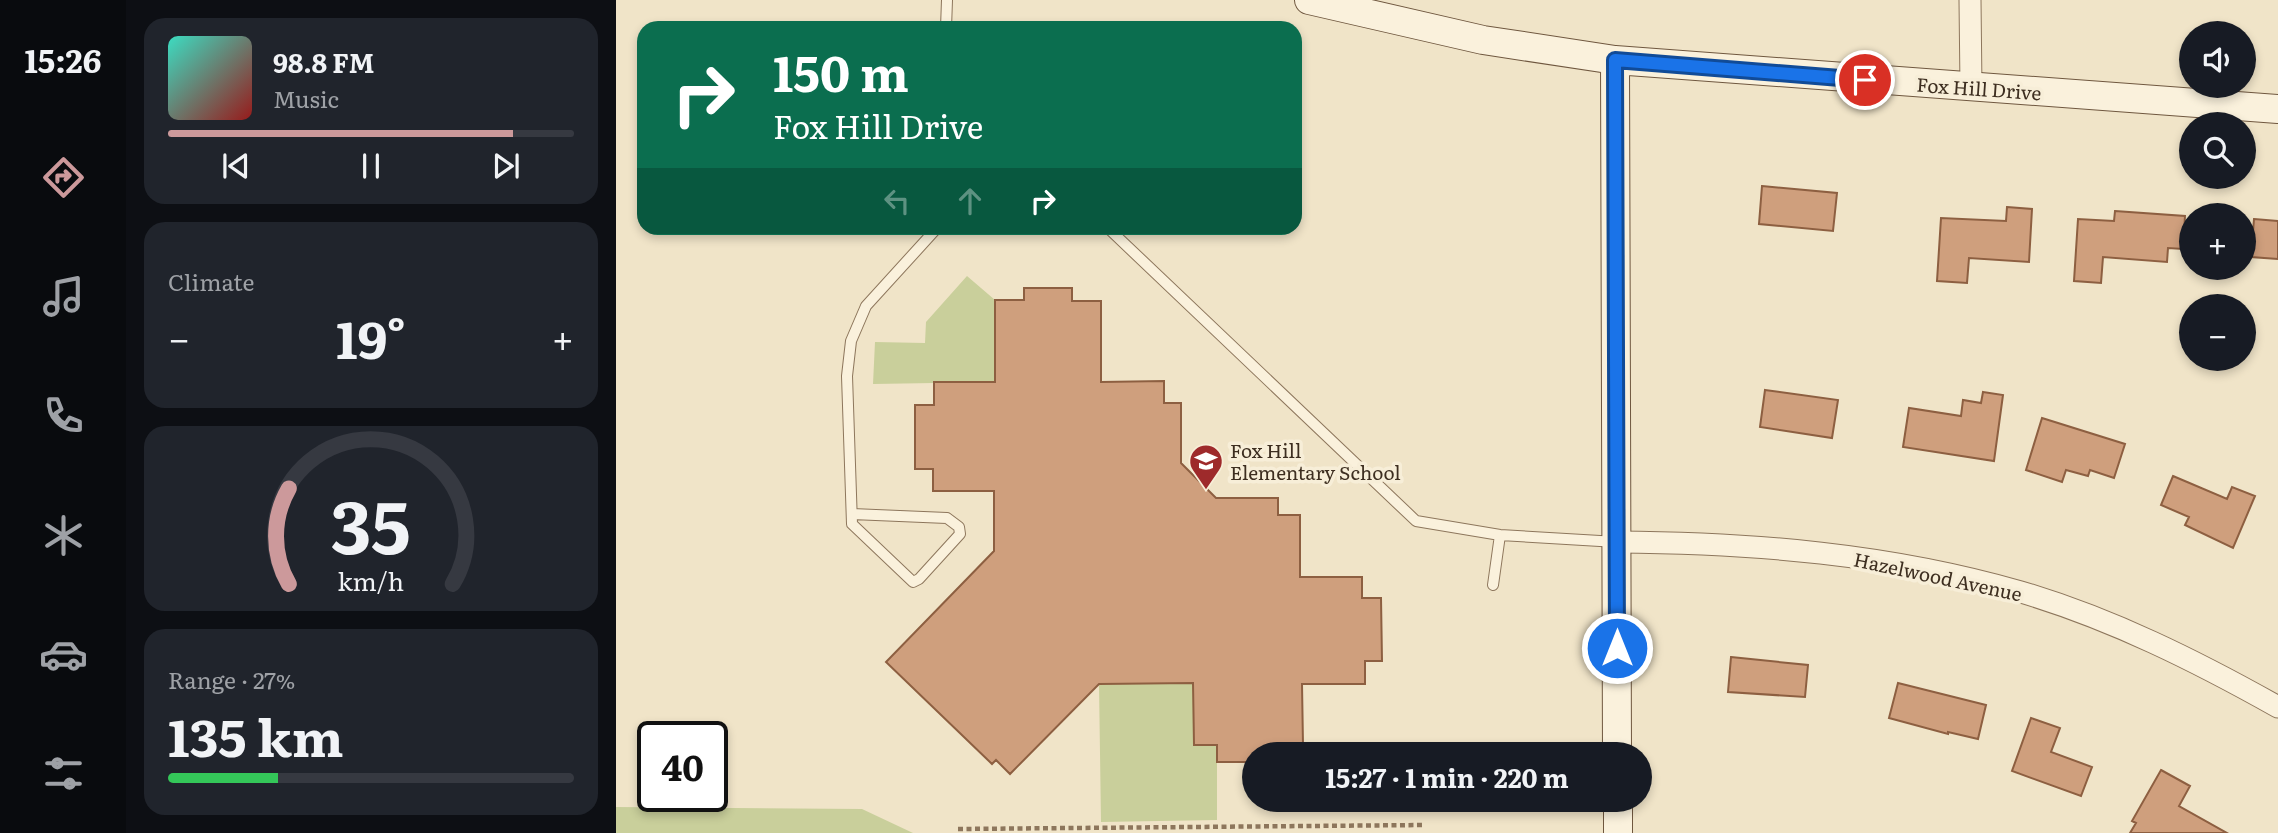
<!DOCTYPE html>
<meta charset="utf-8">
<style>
:root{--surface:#171b24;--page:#20242c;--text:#f1f3f6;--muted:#9ea1a6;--line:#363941;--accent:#cc999b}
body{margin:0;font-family:Literata,serif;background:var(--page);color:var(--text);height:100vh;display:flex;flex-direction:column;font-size:26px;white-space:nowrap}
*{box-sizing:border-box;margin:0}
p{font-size:23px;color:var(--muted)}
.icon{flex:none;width:38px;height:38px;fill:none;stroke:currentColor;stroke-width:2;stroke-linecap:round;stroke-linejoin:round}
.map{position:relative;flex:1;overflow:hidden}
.sheet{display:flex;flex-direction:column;gap:18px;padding:18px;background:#0d0f14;width:490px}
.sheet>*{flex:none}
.banner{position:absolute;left:21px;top:21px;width:665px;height:214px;border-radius:21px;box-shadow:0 4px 10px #0003;background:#0b6e4f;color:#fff;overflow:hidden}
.buttons{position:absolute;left:1563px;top:21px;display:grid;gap:14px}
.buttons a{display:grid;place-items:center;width:77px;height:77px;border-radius:50%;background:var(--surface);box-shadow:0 4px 10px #0003;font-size:35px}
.speed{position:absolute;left:21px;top:721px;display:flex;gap:14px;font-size:35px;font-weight:700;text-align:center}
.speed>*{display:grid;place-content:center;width:91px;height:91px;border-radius:50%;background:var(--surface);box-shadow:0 4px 10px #0003;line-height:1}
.speed .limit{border:4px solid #111;border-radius:10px;background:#fff;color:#111}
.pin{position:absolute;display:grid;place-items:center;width:60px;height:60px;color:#fff;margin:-30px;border:4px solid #fff;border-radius:50%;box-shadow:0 2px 7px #0007}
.me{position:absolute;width:77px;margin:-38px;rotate:0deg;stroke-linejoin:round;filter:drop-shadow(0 0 5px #0008)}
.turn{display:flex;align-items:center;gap:24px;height:147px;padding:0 21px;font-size:32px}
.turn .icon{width:91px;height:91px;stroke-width:2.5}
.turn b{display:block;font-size:49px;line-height:60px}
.lanes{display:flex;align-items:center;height:66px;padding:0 21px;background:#0003;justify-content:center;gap:35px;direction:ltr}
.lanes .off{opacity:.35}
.big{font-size:52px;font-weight:700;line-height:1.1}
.sheet .widget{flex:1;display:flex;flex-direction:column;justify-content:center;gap:10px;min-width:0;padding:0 24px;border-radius:21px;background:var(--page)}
.sheet .dial{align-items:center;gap:0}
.dial svg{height:182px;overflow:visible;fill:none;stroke:var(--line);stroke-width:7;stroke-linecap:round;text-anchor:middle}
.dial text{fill:var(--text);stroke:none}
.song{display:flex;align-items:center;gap:21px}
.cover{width:84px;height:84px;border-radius:10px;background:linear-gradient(135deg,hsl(170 70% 55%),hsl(0 70% 35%))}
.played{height:7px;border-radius:4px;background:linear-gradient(90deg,var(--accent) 85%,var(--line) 85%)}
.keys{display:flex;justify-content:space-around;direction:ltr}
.heat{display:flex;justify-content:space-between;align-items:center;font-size:38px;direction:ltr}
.charge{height:10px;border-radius:5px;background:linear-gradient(90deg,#34c759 27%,var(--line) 0)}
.trip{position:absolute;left:626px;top:742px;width:410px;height:70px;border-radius:35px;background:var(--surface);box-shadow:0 4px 10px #0003;font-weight:700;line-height:70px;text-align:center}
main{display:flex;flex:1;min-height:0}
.tabs{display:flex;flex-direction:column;width:126px;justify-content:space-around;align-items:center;background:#090b0e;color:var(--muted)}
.tabs .icon{width:49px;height:49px}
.tabs .active{color:var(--accent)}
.tabs b{font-size:32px;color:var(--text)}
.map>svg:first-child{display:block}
.green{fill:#c9cf9b}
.building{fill:#cf9f7d;stroke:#8d5f41;stroke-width:2}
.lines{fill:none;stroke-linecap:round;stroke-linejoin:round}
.lane-casing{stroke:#8d765c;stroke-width:12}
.street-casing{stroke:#8d765c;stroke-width:23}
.secondary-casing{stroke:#6f573f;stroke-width:30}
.path{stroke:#8d765c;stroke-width:4.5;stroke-dasharray:5 3.5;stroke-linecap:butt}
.lane{stroke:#faf1dc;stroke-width:10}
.street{stroke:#faf1dc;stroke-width:21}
.secondary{stroke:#faf1dc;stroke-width:28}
.route-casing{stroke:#114b97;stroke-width:18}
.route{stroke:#1a73e8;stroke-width:12}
.labels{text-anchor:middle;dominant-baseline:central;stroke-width:7;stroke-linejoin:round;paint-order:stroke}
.street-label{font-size:19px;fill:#3d2e20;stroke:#f7eed8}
.poi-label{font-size:19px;fill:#3d2e20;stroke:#f7eed8;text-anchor:start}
</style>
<main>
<nav class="tabs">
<b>15:26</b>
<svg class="icon active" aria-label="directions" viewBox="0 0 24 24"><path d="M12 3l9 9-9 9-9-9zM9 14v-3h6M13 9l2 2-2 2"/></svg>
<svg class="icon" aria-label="music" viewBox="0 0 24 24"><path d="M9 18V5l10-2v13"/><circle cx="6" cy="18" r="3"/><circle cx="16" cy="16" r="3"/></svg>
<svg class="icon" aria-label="phone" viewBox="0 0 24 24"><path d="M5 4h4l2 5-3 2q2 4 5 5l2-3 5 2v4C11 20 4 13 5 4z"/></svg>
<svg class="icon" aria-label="climate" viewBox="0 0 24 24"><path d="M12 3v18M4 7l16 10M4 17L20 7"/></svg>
<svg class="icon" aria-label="car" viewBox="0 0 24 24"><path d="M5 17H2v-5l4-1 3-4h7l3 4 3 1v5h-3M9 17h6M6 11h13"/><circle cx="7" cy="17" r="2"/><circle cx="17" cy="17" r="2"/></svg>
<svg class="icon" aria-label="filters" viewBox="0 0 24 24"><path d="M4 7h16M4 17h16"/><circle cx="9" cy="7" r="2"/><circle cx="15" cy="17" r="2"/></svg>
</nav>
<section class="sheet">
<div class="widget">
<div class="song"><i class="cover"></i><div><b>98.8 FM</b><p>Music</p></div></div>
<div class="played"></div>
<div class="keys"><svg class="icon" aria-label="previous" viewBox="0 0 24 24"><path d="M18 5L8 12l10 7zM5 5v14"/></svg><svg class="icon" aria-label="pause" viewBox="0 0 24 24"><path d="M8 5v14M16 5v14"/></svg><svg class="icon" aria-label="next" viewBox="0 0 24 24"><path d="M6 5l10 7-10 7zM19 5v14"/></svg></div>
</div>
<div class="widget"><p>Climate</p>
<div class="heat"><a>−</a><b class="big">19°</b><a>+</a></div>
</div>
<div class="widget dial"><svg viewBox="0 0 100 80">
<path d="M14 69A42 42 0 1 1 86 69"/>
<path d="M14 69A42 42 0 0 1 14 27" stroke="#cc999b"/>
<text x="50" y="56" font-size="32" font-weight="700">35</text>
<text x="50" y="72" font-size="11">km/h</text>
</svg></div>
<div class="widget"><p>Range · 27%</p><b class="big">135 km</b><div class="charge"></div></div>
</section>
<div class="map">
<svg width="1662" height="833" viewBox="0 0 1662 833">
<rect width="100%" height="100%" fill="#f0e4c8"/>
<!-- green -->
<path class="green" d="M 351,276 L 379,300 L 379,382 L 257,384 L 259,342 L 309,343 L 310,322 Z
M 577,683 L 578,745 L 601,745 L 601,820 L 485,822 L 483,684 Z
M 0,807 L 246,809 L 297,833 L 0,833 Z"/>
<!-- building -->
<path class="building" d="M 1146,186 L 1221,193 L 1217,231 L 1143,224 Z
M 1391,207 L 1416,209 L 1413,262 L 1353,258 L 1351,283 L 1321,281 L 1325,218 L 1390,221 Z
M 1499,211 L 1569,216 L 1567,249 L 1552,248 L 1551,262 L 1487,257 L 1485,283 L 1458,281 L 1462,219 L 1498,221 Z
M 1638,219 L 1662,221 L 1662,259 L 1635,257 Z
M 408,288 L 456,288 L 456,301 L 485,301 L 485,382 L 548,381 L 548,403 L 565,403 L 565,463 L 600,498 L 662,498 L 662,515 L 684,515 L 684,577 L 746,577 L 746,598 L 765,598 L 766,661 L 749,661 L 749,684 L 686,684 L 687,745 L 663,745 L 663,754 L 639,754 L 639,762 L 601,762 L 601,745 L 578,745 L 577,683 L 483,684 L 394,774 L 380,760 L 376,764 L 270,662 L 378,551 L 378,491 L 317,491 L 317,469 L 299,469 L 299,405 L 318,405 L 318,382 L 379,382 L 379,300 L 408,300 Z
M 1149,390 L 1222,400 L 1216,438 L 1144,427 Z
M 1367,392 L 1387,395 L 1378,461 L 1287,447 L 1293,408 L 1345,416 L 1347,400 L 1365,403 Z
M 1426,418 L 1509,444 L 1498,478 L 1474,470 L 1472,476 L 1450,470 L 1446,482 L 1410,470 Z
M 1557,476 L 1611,499 L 1616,487 L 1639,496 L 1617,548 L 1569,525 L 1573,517 L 1545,505 Z
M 1115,657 L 1192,665 L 1189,697 L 1112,692 Z
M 1282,683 L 1370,705 L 1362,739 L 1332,732 L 1332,734 L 1273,718 Z
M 1415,718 L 1444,728 L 1435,752 L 1476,767 L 1465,796 L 1396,771 Z
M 1545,770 L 1574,786 L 1563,806 L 1611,833 L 1514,833 L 1520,823 L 1516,821 Z"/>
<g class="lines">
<!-- lane casing -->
<g class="lane-casing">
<path id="lane" d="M 330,28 L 331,0
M 492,228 L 800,521 L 884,535 L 1001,542
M 236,514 L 331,518 L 343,527 L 344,534 L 303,579 L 297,582 L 236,524 L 231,376 L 235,341 L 250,306 L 321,228
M 877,585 L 884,535"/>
</g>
<!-- street casing -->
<g class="street-casing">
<path id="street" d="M 1354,0 L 1355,88
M 1001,542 C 1138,543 1273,554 1405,592 C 1496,619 1580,661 1662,707"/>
</g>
<!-- secondary casing -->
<g class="secondary-casing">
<path id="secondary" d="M 693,0 L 867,40 L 999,60 L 1662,109
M 999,60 L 1001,754
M 1002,800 L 1002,833"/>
</g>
<!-- path -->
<path class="path" d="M 342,829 L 808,825"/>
<!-- lane -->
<use href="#lane" class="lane"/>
<!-- street -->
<use href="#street" class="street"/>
<!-- secondary -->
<use href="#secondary" class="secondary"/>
</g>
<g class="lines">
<!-- route casing -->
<g class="route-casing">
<path id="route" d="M 1001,648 L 999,60 L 1249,80"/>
</g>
<!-- route -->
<use href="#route" class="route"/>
</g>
<!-- icons -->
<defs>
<g id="school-pin" transform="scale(1.75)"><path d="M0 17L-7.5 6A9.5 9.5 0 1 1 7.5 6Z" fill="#9e2a2b" stroke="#f7eed8"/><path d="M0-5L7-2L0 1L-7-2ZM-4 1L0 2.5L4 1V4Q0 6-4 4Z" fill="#fff"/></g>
</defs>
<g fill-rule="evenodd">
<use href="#school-pin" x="590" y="461"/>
</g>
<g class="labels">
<!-- street labels -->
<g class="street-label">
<text transform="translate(1363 88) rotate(4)">Fox Hill Drive</text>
<text transform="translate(1322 576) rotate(12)">Hazelwood Avenue</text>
</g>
<!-- poi labels -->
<g class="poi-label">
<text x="614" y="450">Fox Hill<tspan x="614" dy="22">Elementary School</tspan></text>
</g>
</g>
</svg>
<div class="buttons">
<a><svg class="icon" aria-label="sound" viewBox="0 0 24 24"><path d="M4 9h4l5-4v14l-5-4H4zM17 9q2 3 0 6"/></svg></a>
<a><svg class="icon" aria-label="search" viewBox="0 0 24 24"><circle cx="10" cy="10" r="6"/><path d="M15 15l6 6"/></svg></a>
<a>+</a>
<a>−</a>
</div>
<div class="speed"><div class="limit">40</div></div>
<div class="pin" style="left:1249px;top:80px;background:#d93025"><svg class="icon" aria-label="arrive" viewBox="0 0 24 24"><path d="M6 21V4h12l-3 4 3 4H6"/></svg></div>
<svg class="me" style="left:1001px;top:648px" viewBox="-20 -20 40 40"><circle r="17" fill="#1a73e8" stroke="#fff" stroke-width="3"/><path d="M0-11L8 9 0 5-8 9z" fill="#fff"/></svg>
<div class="trip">15:27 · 1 min · 220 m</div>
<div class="banner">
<div class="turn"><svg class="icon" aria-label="right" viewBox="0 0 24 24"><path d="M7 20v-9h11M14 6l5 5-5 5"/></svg><div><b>150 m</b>Fox Hill Drive</div></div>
<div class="lanes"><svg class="icon off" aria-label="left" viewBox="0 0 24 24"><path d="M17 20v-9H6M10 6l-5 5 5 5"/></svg><svg class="icon off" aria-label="ahead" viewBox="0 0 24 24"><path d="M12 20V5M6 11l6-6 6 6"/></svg><svg class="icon" aria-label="right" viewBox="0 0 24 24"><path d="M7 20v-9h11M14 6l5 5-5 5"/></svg></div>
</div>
</div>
</main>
